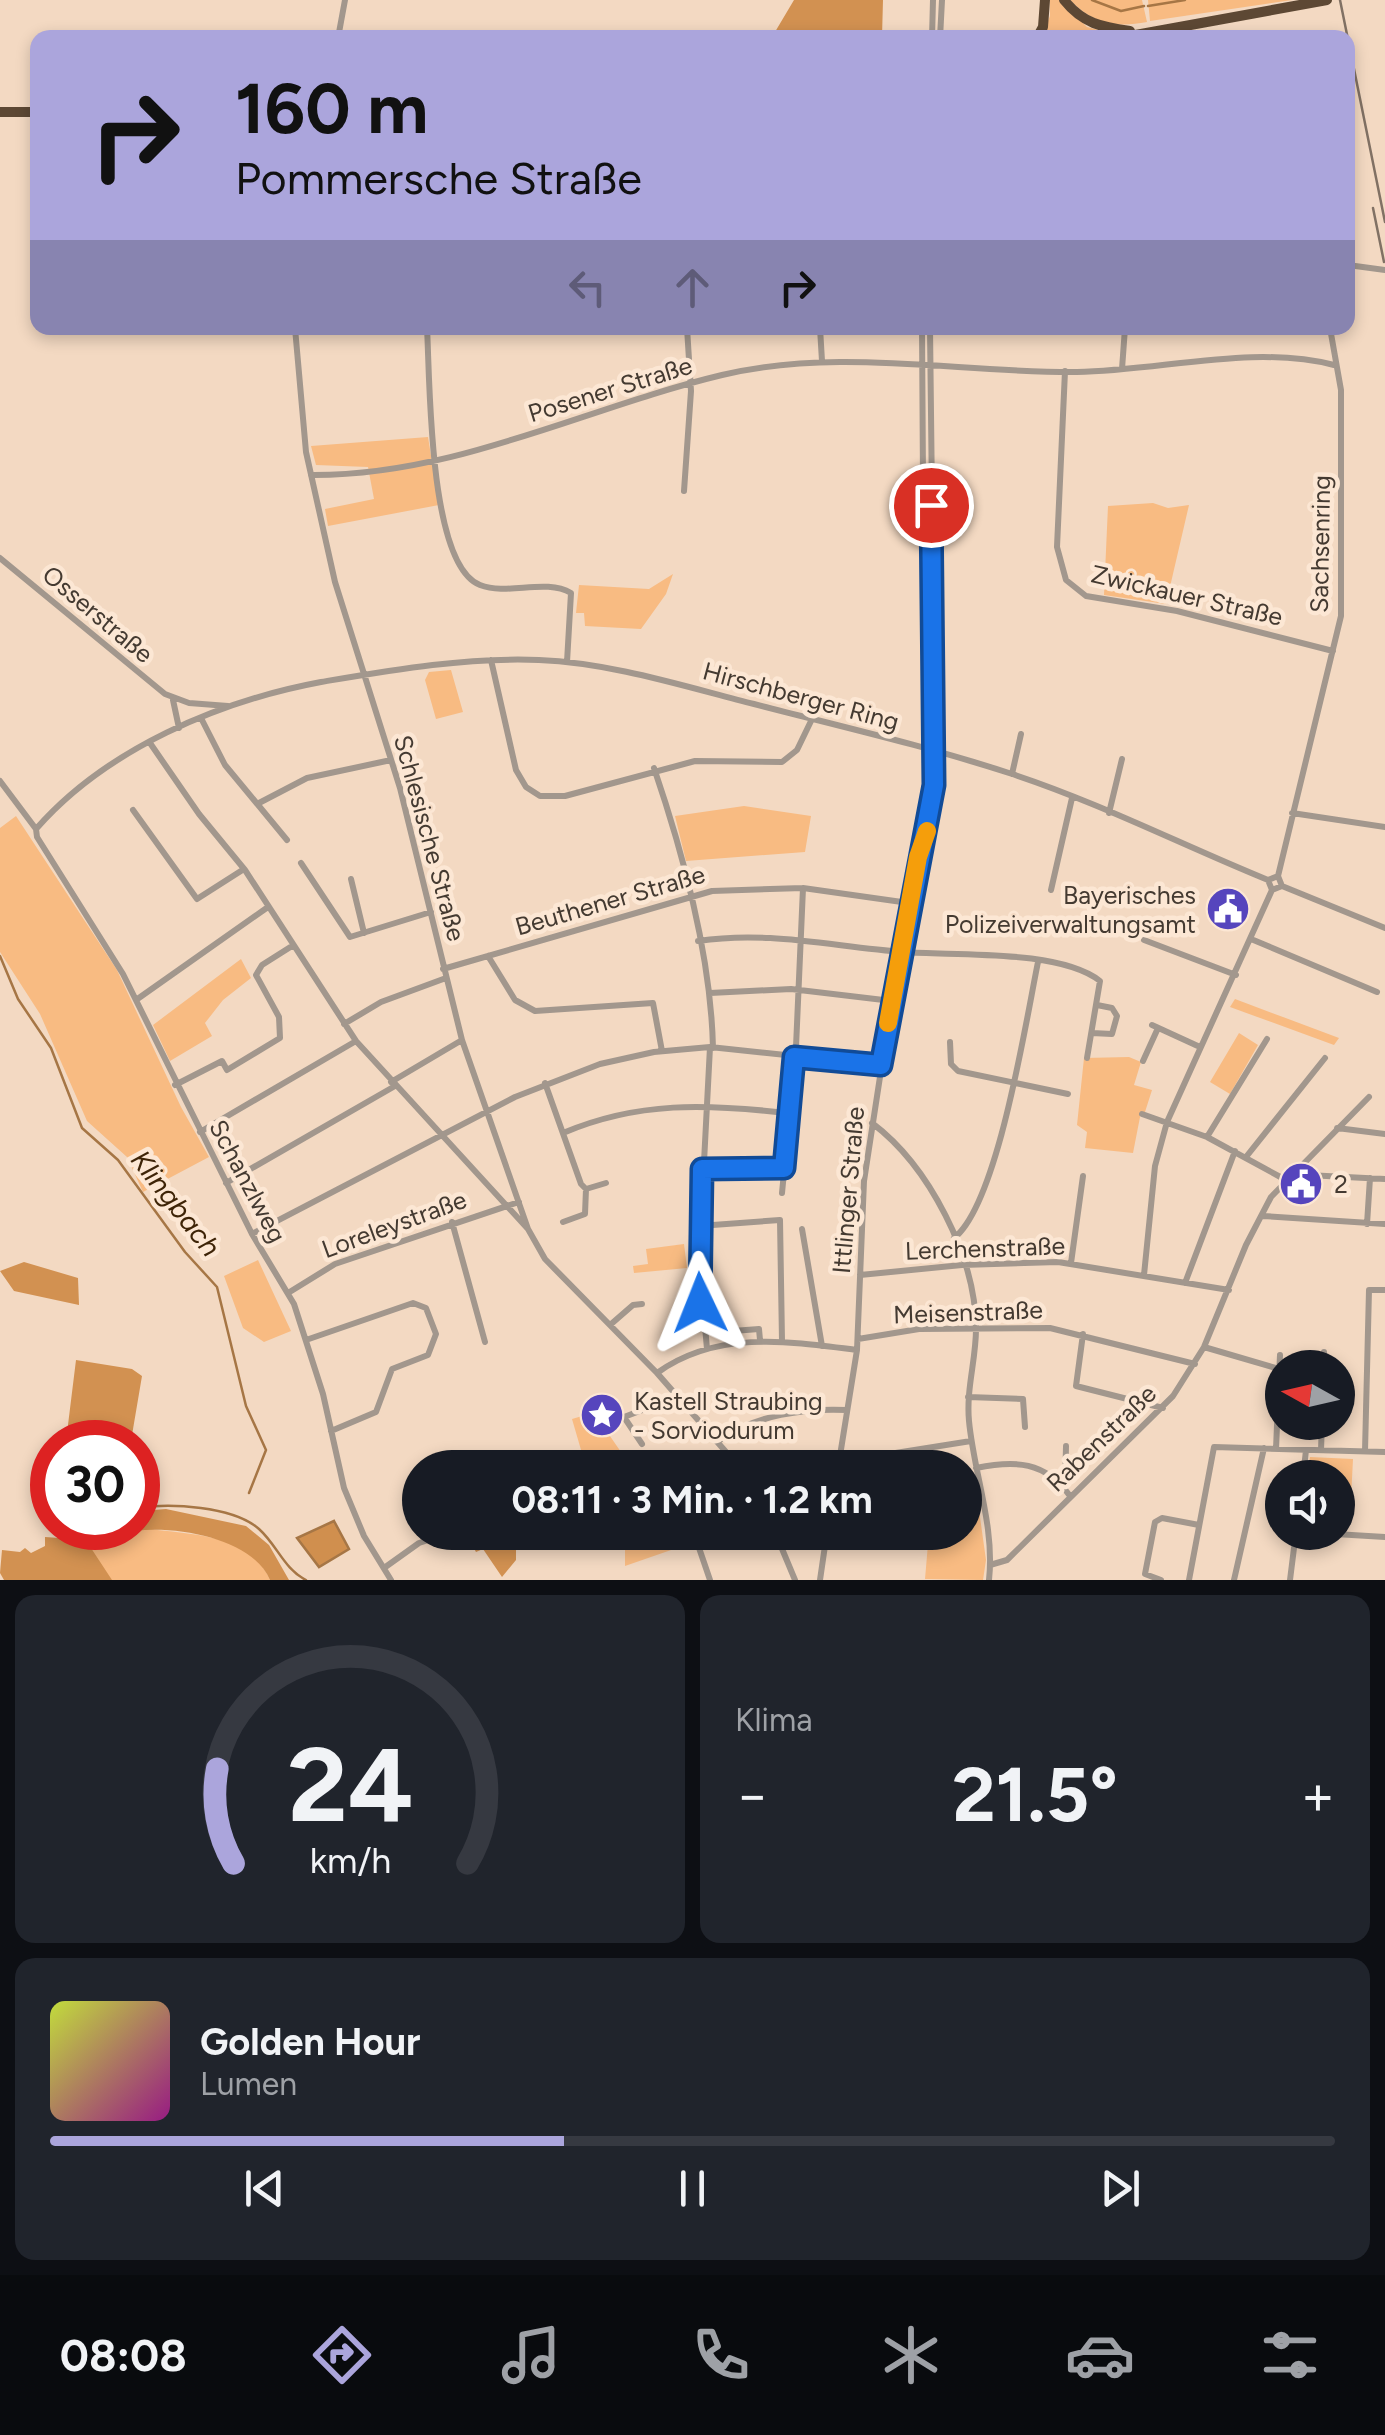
<!DOCTYPE html>
<html lang="de">
<meta charset="utf-8">
<style>
:root{--surface:#171b24;--page:#20242c;--text:#f1f3f6;--muted:#9ea1a6;--line:#363941;--accent:#aba5dc}
body{margin:0;font-family:Figtree,sans-serif;background:var(--page);color:var(--text);height:100vh;display:flex;flex-direction:column;font-size:38px;white-space:nowrap}
*{box-sizing:border-box;margin:0}
p{font-size:32px;color:var(--muted)}
.icon{flex:none;width:55px;height:55px;fill:none;stroke:currentColor;stroke-width:2;stroke-linecap:round;stroke-linejoin:round}
.map{position:relative;height:1580px;overflow:hidden}
.details{display:flex;flex-direction:column;gap:15px;padding:15px;background:#0d0f14;flex:1}
.details>*{flex:none}
.hud{position:absolute;left:30px;top:30px;width:1325px;height:305px;border-radius:20px;box-shadow:0 5px 15px #0003;background:#aba5dc;color:#111;overflow:hidden}
.needle{width:65px;rotate:278deg}
.fabs{position:absolute;left:1265px;top:1350px;display:grid;gap:20px}
.fabs a{display:grid;place-items:center;width:90px;height:90px;border-radius:50%;background:var(--surface);box-shadow:0 5px 15px #0003;font-size:50px}
.speed{position:absolute;left:30px;top:1420px;display:flex;gap:20px;font-size:50px;font-weight:700;text-align:center}
.speed>*{display:grid;place-content:center;width:130px;height:130px;border-radius:50%;background:var(--surface);box-shadow:0 5px 15px #0003;line-height:1}
.speed .limit{border:15px solid #d22;background:#fff;color:#111}
.pin{position:absolute;display:grid;place-items:center;width:85px;height:85px;color:#fff;margin:-42px;border:5px solid #fff;border-radius:50%;box-shadow:0 2px 10px #0007}
.me{position:absolute;width:110px;margin:-55px;rotate:358deg;stroke-linejoin:round;filter:drop-shadow(0 0 8px #0008)}
.turn{display:flex;align-items:center;gap:35px;height:210px;padding:0 40px;font-size:45px}
.turn .icon{width:130px;height:130px;stroke-width:2.5}
.turn b{display:block;font-size:70px;line-height:85px}
.lanes{display:flex;align-items:center;height:95px;padding:0 40px;background:#0003;justify-content:center;gap:50px;direction:ltr}
.lanes .off{opacity:.35}
.big{font-size:75px;font-weight:700;line-height:1.1}
.details .card{flex:1;display:flex;flex-direction:column;justify-content:center;gap:15px;min-width:0;padding:0 35px;border-radius:20px;background:var(--page)}
.details .dial{align-items:center;gap:0}
.dial svg{height:260px;overflow:visible;fill:none;stroke:var(--line);stroke-width:7;stroke-linecap:round;text-anchor:middle}
.dial text{fill:var(--text);stroke:none}
.song{display:flex;align-items:center;gap:30px}
.cover{width:120px;height:120px;border-radius:15px;background:linear-gradient(135deg,hsl(70 70% 55%),hsl(310 70% 35%))}
.played{height:10px;border-radius:5px;background:linear-gradient(90deg,var(--accent) 40%,var(--line) 40%)}
.keys{display:flex;justify-content:space-around;direction:ltr}
.heat{display:flex;justify-content:space-between;align-items:center;font-size:55px;direction:ltr}
.details .tiles{flex:1;display:grid;gap:15px;grid-template-columns:1fr 1fr}
.card:last-child{grid-column:span 2}
.trip{position:absolute;left:402px;top:1450px;width:580px;height:100px;border-radius:50px;background:var(--surface);box-shadow:0 5px 15px #0003;font-weight:700;line-height:100px;text-align:center}
.dock{display:flex;height:160px;justify-content:space-around;align-items:center;background:#090b0e;color:var(--muted)}
.dock .icon{width:70px;height:70px}
.dock .on{color:var(--accent)}
.dock b{font-size:45px;color:var(--text)}
.map>svg:first-child{display:block}
.green{fill:#f8bb82}
.forest{fill:#d29151}
.water{fill:#d08f4e;stroke:#a67645;stroke-width:2.5}
.lines{fill:none;stroke-linecap:round;stroke-linejoin:round}
.stream{stroke:#a67645;stroke-width:2.5}
.minor{stroke:#a2978d;stroke-width:6}
.highway{stroke:#5d4834;stroke-width:10}
.rail{stroke:#817164;stroke-width:2.5}
.route-casing{stroke:#114b97;stroke-width:25}
.route{stroke:#1a73e8;stroke-width:18}
.slow{stroke:#f59e0b;stroke-width:18}
.labels{text-anchor:middle;dominant-baseline:central;stroke-width:9;stroke-linejoin:round;paint-order:stroke}
.street-label{font-size:25px;fill:#443a31;stroke:#fce7d4}
.poi-label{font-size:25px;fill:#443a31;stroke:#fce7d4;text-anchor:start}
.water-label{font-size:28px;font-style:italic;fill:#3e2407;stroke:#fce7d4}
</style>
<div class="map">
<svg width="1385" height="1580" viewBox="0 0 1385 1580">
<rect width="100%" height="100%" fill="#f3d9c2"/>
<!-- green -->
<path class="green" d="M 1050,0 L 1060,0 L 1087,27 L 1111,33 L 1041,38 L 1050,16 Z
M 1070,0 L 1142,0 L 1147,22 C 1116,28 1093,24 1070,0 Z
M 1148,0 L 1292,0 L 1150,21 Z
M 428,437 L 439,505 L 328,526 L 325,509 L 374,499 L 368,467 L 316,465 L 311,446 Z
M 1153,503 L 1168,508 L 1189,505 L 1166,604 L 1104,595 L 1108,506 Z
M 673,574 L 666,594 L 641,629 L 585,626 L 584,613 L 576,613 L 579,585 L 649,589 Z
M 451,670 L 463,712 L 436,719 L 425,680 L 429,672 Z
M 744,806 L 811,816 L 805,852 L 686,861 L 675,816 Z
M 16,816 L 117,970 L 181,1107 L 209,1157 L 143,1192 L 127,1157 L 87,1121 L 40,1014 L 0,952 L 0,828 Z
M 241,959 L 251,978 L 223,1000 L 205,1023 L 212,1036 L 170,1061 L 153,1025 Z
M 1235,999 L 1339,1038 L 1334,1045 L 1230,1007 Z
M 1239,1033 L 1258,1045 L 1230,1094 L 1210,1082 Z
M 1129,1057 L 1141,1062 L 1134,1085 L 1152,1090 L 1145,1112 L 1141,1112 L 1133,1153 L 1085,1148 L 1087,1132 L 1077,1125 L 1084,1058 Z
M 684,1244 L 687,1268 L 634,1273 L 633,1266 L 648,1264 L 646,1249 Z
M 258,1260 L 291,1331 L 264,1342 L 243,1328 L 224,1276 Z
M 606,1409 L 610,1423 L 603,1426 L 621,1452 L 614,1455 L 618,1467 L 586,1467 L 572,1419 Z
M 1310,1457 L 1353,1459 L 1351,1498 L 1338,1497 L 1338,1478 L 1307,1477 Z
M 965,1503 L 978,1503 L 986,1560 L 983,1580 L 925,1579 L 928,1544 L 934,1533 L 965,1532 Z
M 143,1528 C 187,1535 250,1532 270,1580 L 72,1580 L 94,1541 Z
M 625,1533 L 674,1533 L 674,1549 L 625,1566 Z"/>
<!-- forest -->
<path class="forest" d="M 794,0 L 883,0 L 882,37 L 772,37 Z
M 24,1262 L 78,1278 L 79,1305 L 14,1291 L 0,1271 Z
M 76,1360 L 132,1369 L 142,1376 L 132,1435 L 120,1442 L 66,1441 Z
M 166,1509 L 246,1526 L 269,1545 L 289,1580 L 270,1580 C 249,1529 132,1516 89,1545 L 112,1580 L 4,1580 L 0,1573 L 2,1550 L 20,1552 L 25,1548 L 31,1553 L 45,1546 L 45,1537 L 59,1538 L 67,1528 L 82,1528 L 82,1532 L 138,1528 L 142,1511 Z
M 492,1533 L 516,1533 L 516,1560 L 502,1577 L 483,1549 L 476,1552 L 471,1543 Z"/>
<!-- water -->
<path class="water" d="M 334,1521 L 349,1549 L 319,1567 L 297,1538 Z"/>
<g class="lines">
<!-- stream -->
<path class="stream" d="M 1092,0 L 1121,11 L 1144,6
M 1148,6 L 1185,0
M 0,956 L 18,999 L 51,1048 L 82,1128 L 118,1160 L 185,1252 L 217,1287 L 246,1406 L 266,1450 L 249,1493
M 138,1508 C 170,1503 233,1506 259,1529 C 277,1545 284,1569 306,1580"/>
<!-- minor -->
<path class="minor" d="M 338,38 L 345,0
M 932,38 L 933,0
M 940,38 L 942,0
M 1348,265 L 1385,270
M 295,328 L 306,452 L 335,582 L 400,788 L 462,1040 L 528,1229 L 545,1259 L 657,1373 L 740,1468
M 427,328 C 430,378 428,565 480,585 C 508,596 545,578 571,593 L 567,662
M 820,328 L 822,361
M 1122,369 L 1125,328
M 1065,371 L 1057,547 L 1066,580 L 1086,596 L 1177,611 L 1333,651
M 311,475 C 456,476 584,408 722,375 C 840,347 958,373 1077,372 C 1161,371 1252,344 1334,365
M 684,491 L 691,391 L 687,328
M 0,558 L 165,694 L 189,703 L 228,706
M 491,660 L 516,770 L 526,787 L 540,796 L 565,796 L 695,761 L 782,762 L 797,750 L 812,719
M 173,700 L 179,728
M 201,718 L 225,765 L 287,840
M 150,743 L 199,814 L 245,870 L 356,1041 L 528,1229
M 654,768 C 684,856 711,955 713,1048
M 1012,774 L 1021,734
M 0,781 L 36,829 L 37,837 L 123,974 L 252,1234 L 294,1304 L 323,1394 L 344,1488 L 364,1536 L 391,1580
M 259,803 L 307,778 L 391,760
M 133,810 L 197,899 L 244,869
M 1109,813 L 1122,759
M 1292,813 L 1385,827
M 36,829 C 106,749 219,701 321,682 C 392,670 466,657 539,660 C 612,663 683,686 754,704 C 839,726 926,746 1009,773 C 1098,802 1182,845 1268,880
M 920,851 L 932,805 L 935,753 L 930,328
M 301,863 L 350,937 L 431,912
M 1278,876 L 1341,616 L 1341,390 L 1330,328
M 351,879 L 364,933
M 1282,886 L 1278,876 L 1268,880 L 1272,890 L 1282,886 L 1385,928
M 1051,890 L 1072,798
M 1251,939 L 1377,992
M 1144,940 L 1236,975
M 698,941 C 769,930 834,947 904,952 C 955,956 1059,949 1100,981 L 1087,1058
M 488,956 L 515,1000 L 535,1011 L 653,1003 L 662,1051
M 443,969 L 712,891 L 803,888 L 909,903
M 710,993 L 791,989 L 892,1001
M 136,1000 L 268,907
M 344,1024 L 381,1002 L 446,978
M 1152,1025 L 1200,1047
M 1092,1033 L 1112,1034 L 1117,1016 L 1112,1008 L 1097,1005
M 950,1042 L 951,1064 L 958,1071 L 1068,1094
M 1143,1061 L 1158,1028
M 391,1082 L 462,1040
M 545,1083 L 581,1184 L 586,1189 L 606,1183
M 175,1085 L 222,1061 L 227,1070 L 280,1038 L 279,1017 L 256,975 L 262,965 L 292,946
M 1142,1114 L 1207,1137 L 1284,1179
M 872,1123 C 929,1166 976,1257 976,1329 C 976,1360 966,1389 969,1421 C 974,1474 995,1526 989,1580
M 1337,1128 L 1385,1134
M 200,1132 L 356,1041
M 563,1133 C 638,1101 707,1104 787,1113
M 1207,1137 L 1267,1039
M 1246,1157 L 1325,1058
M 1296,1167 L 1307,1175 L 1385,1179
M 702,1169 L 784,1168
M 226,1183 L 395,1086
M 782,1193 L 796,1047 L 803,888
M 1263,1216 L 1385,1224
M 452,1222 L 485,1342
M 563,1222 L 585,1214 L 586,1189
M 1367,1224 L 1370,1178
M 699,1226 L 780,1220 L 782,1341
M 802,1229 L 822,1346
M 252,1234 L 515,1097 L 600,1064 L 654,1052 L 710,1047 L 881,1065
M 954,1238 C 998,1204 1026,1020 1038,962
M 1071,1263 L 1083,1176
M 860,1275 L 962,1265 L 1058,1262 L 1229,1290
M 1144,1275 L 1155,1166 L 1167,1122 L 1272,890
M 1185,1283 L 1235,1151
M 288,1293 L 335,1264 L 519,1202
M 610,1325 L 633,1305 L 642,1304
M 1083,1334 L 1076,1386 L 1163,1408
M 858,1339 L 919,1329 L 1050,1328 L 1195,1364
M 306,1340 L 413,1303 L 426,1308 L 436,1334 L 428,1355 L 392,1369 L 376,1412 L 331,1431
M 735,1343 L 733,1331 L 759,1329 L 760,1340
M 1204,1347 L 1279,1369
M 707,1349 L 699,1258 L 710,1047
M 1324,1368 L 1324,1352
M 657,1373 C 716,1330 789,1341 857,1350
M 968,1397 L 1023,1399 L 1025,1427
M 720,1440 C 755,1415 805,1408 847,1410
M 642,1444 L 624,1417 L 679,1396
M 1276,1449 L 1280,1355
M 1321,1450 L 1322,1422
M 1365,1451 L 1369,1290 L 1385,1290
M 839,1462 L 971,1441
M 822,1468 L 838,1466
M 838,1468 L 857,1350 L 864,1181 L 925,784 L 922,328
M 976,1468 C 1015,1460 1045,1461 1070,1496
M 1303,1478 L 1306,1450
M 1065,1488 L 1066,1446
M 775,1532 L 795,1580
M 1302,1532 L 1385,1537
M 697,1542 L 710,1580
M 990,1565 L 1007,1560 L 1173,1396 L 1204,1347 L 1246,1245 L 1271,1197 L 1369,1097
M 384,1568 L 419,1543 L 438,1537
M 820,1580 L 827,1532
M 1161,1580 L 1145,1574 L 1155,1522 L 1162,1518 L 1199,1525
M 1189,1580 L 1214,1447 L 1385,1452
M 1234,1580 L 1264,1448
M 1290,1580 L 1296,1532"/>
<!-- highway -->
<path class="highway" d="M 1064,0 C 1083,24 1102,27 1130,31
M 1037,38 L 1043,27 L 1045,0
M 1119,38 L 1327,0
M 0,112 L 38,112"/>
<!-- rail -->
<path class="rail" d="M 1340,0 L 1385,222
M 1373,208 L 1384,262"/>
</g>
<g class="lines">
<!-- route casing -->
<g class="route-casing">
<path id="route" d="M 700,1303 L 702,1169 L 784,1168 L 794,1057 L 881,1065 L 934,785 L 931,505"/>
</g>
<!-- route -->
<use href="#route" class="route"/>
<!-- slow -->
<path class="slow" d="M 888,1023 L 918,857 L 927,831"/>
</g>
<!-- icons -->
<defs>
<g id="civic-disc" transform="scale(2.25)"><circle r="9.5" fill="#5645bd" stroke="#fce7d4"/><path d="M-.6-6.5H3V-4.5H.6V-3L4-1V1h2V6H-6V1h2V-1L-.6-3ZM-1.2 2.5V6h2.4V2.5Z" fill="#fff"/></g>
<g id="sight-disc" transform="scale(2.25)"><circle r="9.5" fill="#5645bd" stroke="#fce7d4"/><path d="M0-6L1.8-2.2L6-1.7L2.9 1.2L3.7 5.4L0 3.3L-3.7 5.4L-2.9 1.2L-6-1.7L-1.8-2.2Z" fill="#fff"/></g>
</defs>
<g fill-rule="evenodd">
<use href="#civic-disc" x="1228" y="909"/>
<use href="#civic-disc" x="1301" y="1184"/>
<use href="#sight-disc" x="602" y="1415"/>
</g>
<g class="labels">
<!-- street labels -->
<g class="street-label">
<text transform="translate(610 389) rotate(-17)">Posener Straße</text>
<text transform="translate(1320 544) rotate(-89)">Sachsenring</text>
<text transform="translate(1187 595) rotate(13)">Zwickauer Straße</text>
<text transform="translate(98 614) rotate(40)">Osserstraße</text>
<text transform="translate(801 696) rotate(15)">Hirschberger Ring</text>
<text transform="translate(430 838) rotate(75)">Schlesische Straße</text>
<text transform="translate(610 900) rotate(-16)">Beuthener Straße</text>
<text transform="translate(248 1181) rotate(62)">Schanzlweg</text>
<text transform="translate(848 1190) rotate(-85)">Ittlinger Straße</text>
<text transform="translate(394 1224) rotate(-20)">Loreleystraße</text>
<text transform="translate(985 1248) rotate(-2)">Lerchenstraße</text>
<text transform="translate(968 1312) rotate(-2)">Meisenstraße</text>
<text transform="translate(1101 1438) rotate(-44)">Rabenstraße</text>
</g>
<!-- poi labels -->
<g class="poi-label">
<text x="1196" y="895" text-anchor="end">Bayerisches<tspan x="1196" dy="29">Polizeiverwaltungsamt</tspan></text>
<text x="1334" y="1184">2</text>
<text x="634" y="1401">Kastell Straubing<tspan x="634" dy="29">- Sorviodurum</tspan></text>
</g>
<!-- water labels -->
<g class="water-label">
<text transform="translate(176 1203) rotate(52)">Klingbach</text>
</g>
</g>
</svg>
<div class="fabs">
<a><svg class="needle" viewBox="-14 -14 28 28"><path d="M0-13l5 13h-10z" fill="#e53935"/><path d="M0 13l5-13h-10z" fill="#9ea1a6"/></svg></a>
<a><svg class="icon" aria-label="sound" viewBox="0 0 24 24"><path d="M4 9h4l5-4v14l-5-4H4zM17 9q2 3 0 6"/></svg></a>
</div>
<div class="speed"><div class="limit">30</div></div>
<div class="pin" style="left:931px;top:505px;background:#d93025"><svg class="icon" aria-label="arrive" viewBox="0 0 24 24"><path d="M6 21V4h12l-3 4 3 4H6"/></svg></div>
<svg class="me" style="left:700px;top:1303px" viewBox="-20 -20 40 40"><path d="M0-17L14 15 0 8-14 15z" fill="#1a73e8" stroke="#fff" stroke-width="4"/></svg>
<div class="trip">08:11 · 3 Min. · 1.2 km</div>
<div class="hud">
<div class="turn"><svg class="icon" aria-label="right" viewBox="0 0 24 24"><path d="M7 20v-9h11M14 6l5 5-5 5"/></svg><div><b>160 m</b>Pommersche Straße</div></div>
<div class="lanes"><svg class="icon off" aria-label="left" viewBox="0 0 24 24"><path d="M17 20v-9H6M10 6l-5 5 5 5"/></svg><svg class="icon off" aria-label="ahead" viewBox="0 0 24 24"><path d="M12 20V5M6 11l6-6 6 6"/></svg><svg class="icon" aria-label="right" viewBox="0 0 24 24"><path d="M7 20v-9h11M14 6l5 5-5 5"/></svg></div>
</div>
</div>
<section class="details">
<div class="tiles">
<div class="card dial"><svg viewBox="0 0 100 80">
<path d="M14 69A42 42 0 1 1 86 69"/>
<path d="M14 69A42 42 0 0 1 9 40" stroke="#aba5dc"/>
<text x="50" y="56" font-size="32" font-weight="700">24</text>
<text x="50" y="72" font-size="11">km/h</text>
</svg></div>
<div class="card"><p>Klima</p>
<div class="heat"><a>−</a><b class="big">21.5°</b><a>+</a></div>
</div>
<div class="card">
<div class="song"><i class="cover"></i><div><b>Golden Hour</b><p>Lumen</p></div></div>
<div class="played"></div>
<div class="keys"><svg class="icon" aria-label="previous" viewBox="0 0 24 24"><path d="M18 5L8 12l10 7zM5 5v14"/></svg><svg class="icon" aria-label="pause" viewBox="0 0 24 24"><path d="M8 5v14M16 5v14"/></svg><svg class="icon" aria-label="next" viewBox="0 0 24 24"><path d="M6 5l10 7-10 7zM19 5v14"/></svg></div>
</div>
</div>
</section>
<nav class="dock">
<b>08:08</b>
<svg class="icon on" aria-label="directions" viewBox="0 0 24 24"><path d="M12 3l9 9-9 9-9-9zM9 14v-3h6M13 9l2 2-2 2"/></svg>
<svg class="icon" aria-label="music" viewBox="0 0 24 24"><path d="M9 18V5l10-2v13"/><circle cx="6" cy="18" r="3"/><circle cx="16" cy="16" r="3"/></svg>
<svg class="icon" aria-label="phone" viewBox="0 0 24 24"><path d="M5 4h4l2 5-3 2q2 4 5 5l2-3 5 2v4C11 20 4 13 5 4z"/></svg>
<svg class="icon" aria-label="climate" viewBox="0 0 24 24"><path d="M12 3v18M4 7l16 10M4 17L20 7"/></svg>
<svg class="icon" aria-label="car" viewBox="0 0 24 24"><path d="M5 17H2v-5l4-1 3-4h7l3 4 3 1v5h-3M9 17h6M6 11h13"/><circle cx="7" cy="17" r="2"/><circle cx="17" cy="17" r="2"/></svg>
<svg class="icon" aria-label="filters" viewBox="0 0 24 24"><path d="M4 7h16M4 17h16"/><circle cx="9" cy="7" r="2"/><circle cx="15" cy="17" r="2"/></svg>
</nav>
